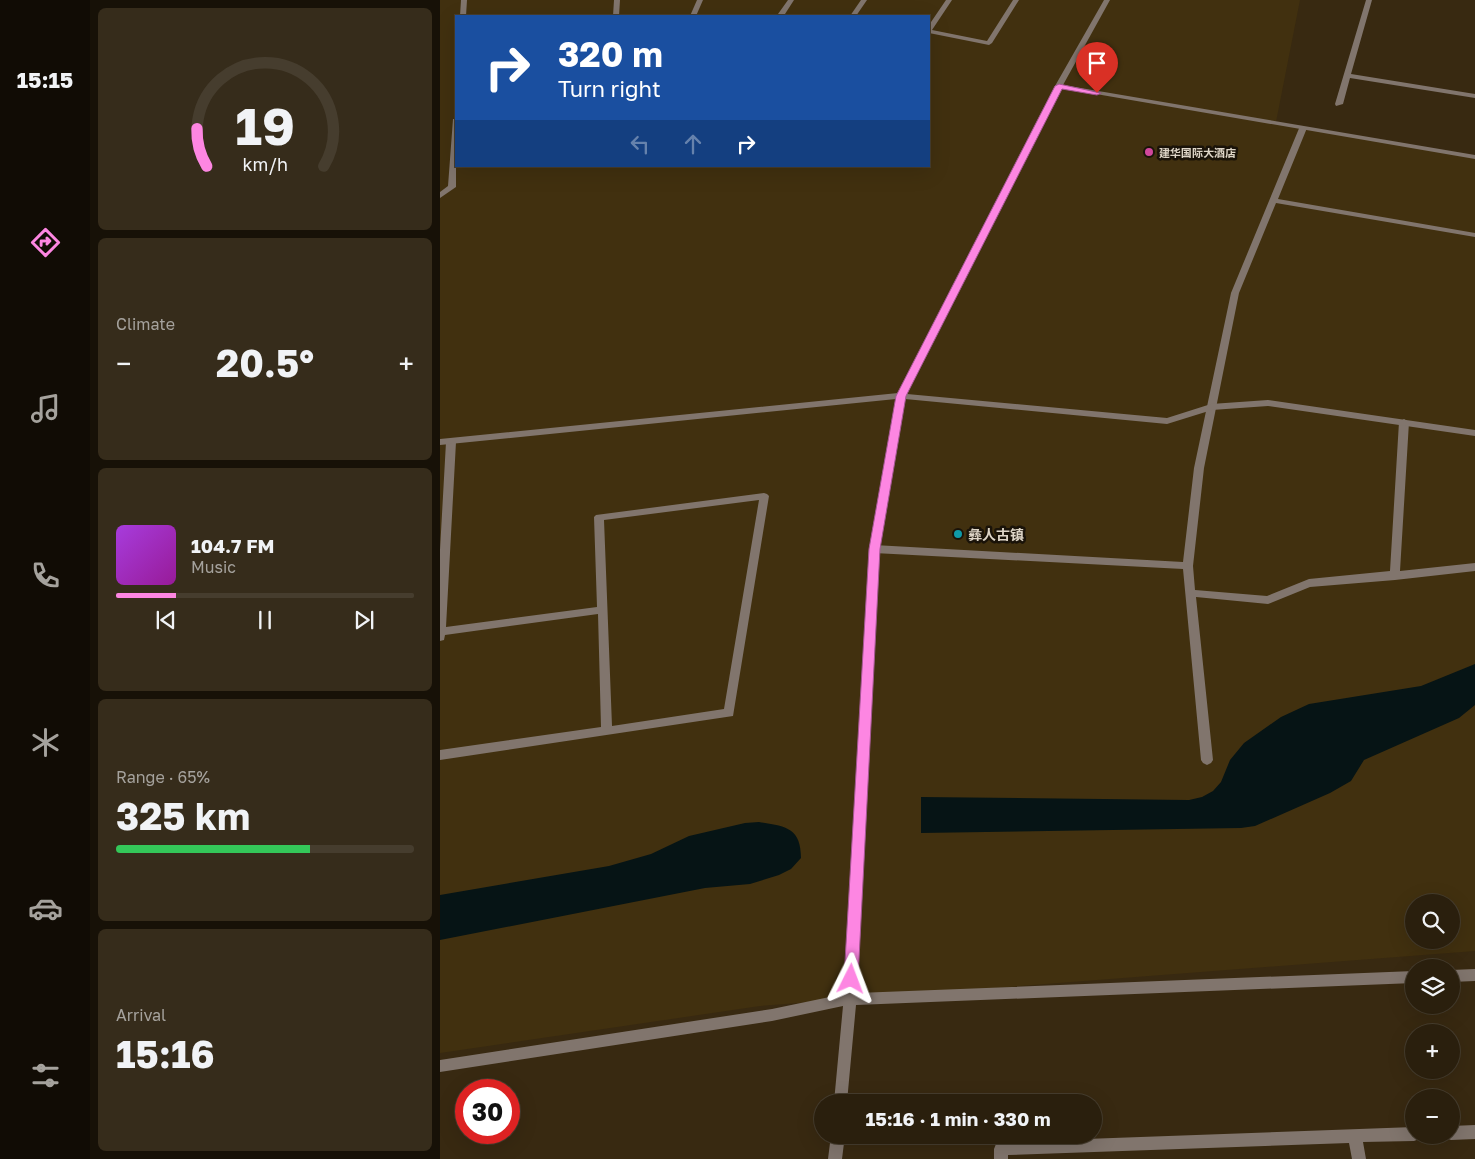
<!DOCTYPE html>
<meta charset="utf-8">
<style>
:root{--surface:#2a1f0d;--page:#362c1b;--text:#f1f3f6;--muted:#a5a29d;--line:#463d2e;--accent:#fd86e2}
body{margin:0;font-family:"Golos Text","Noto Sans SC",sans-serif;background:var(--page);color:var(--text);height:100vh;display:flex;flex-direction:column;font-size:19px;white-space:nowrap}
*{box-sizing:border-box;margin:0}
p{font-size:16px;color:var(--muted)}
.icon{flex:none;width:28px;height:28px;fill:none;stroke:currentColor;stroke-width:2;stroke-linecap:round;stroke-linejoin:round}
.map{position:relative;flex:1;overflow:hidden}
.details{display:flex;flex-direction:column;gap:8px;padding:8px;background:#171107;width:350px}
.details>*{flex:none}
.hud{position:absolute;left:15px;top:15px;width:475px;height:152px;border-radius:0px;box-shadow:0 5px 20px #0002,0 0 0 1px var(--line);background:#1a4fa0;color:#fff;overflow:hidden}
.fabs{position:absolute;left:965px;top:894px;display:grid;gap:10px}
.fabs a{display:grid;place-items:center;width:55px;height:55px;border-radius:50%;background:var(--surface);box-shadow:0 5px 20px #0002,0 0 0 1px var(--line);font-size:25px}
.speed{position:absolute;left:15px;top:1079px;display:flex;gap:10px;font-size:25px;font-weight:700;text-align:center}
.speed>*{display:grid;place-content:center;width:65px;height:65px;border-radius:50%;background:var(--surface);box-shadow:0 5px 20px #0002,0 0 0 1px var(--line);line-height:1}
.speed .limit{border:8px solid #d22;background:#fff;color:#111}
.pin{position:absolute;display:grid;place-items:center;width:42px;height:42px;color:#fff;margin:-51px -21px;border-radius:50% 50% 50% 0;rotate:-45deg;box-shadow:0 0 5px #0007}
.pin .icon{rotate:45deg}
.me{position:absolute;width:55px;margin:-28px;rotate:3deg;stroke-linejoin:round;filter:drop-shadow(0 0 4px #0008)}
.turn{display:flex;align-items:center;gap:18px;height:105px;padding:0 20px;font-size:22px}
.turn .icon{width:65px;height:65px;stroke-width:2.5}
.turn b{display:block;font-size:35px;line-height:42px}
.lanes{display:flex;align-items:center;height:48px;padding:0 20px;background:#0003;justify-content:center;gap:25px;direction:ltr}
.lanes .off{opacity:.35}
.big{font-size:38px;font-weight:700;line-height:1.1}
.details .widget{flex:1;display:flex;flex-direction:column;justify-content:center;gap:8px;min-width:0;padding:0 18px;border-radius:8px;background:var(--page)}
.details .dial{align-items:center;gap:0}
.dial svg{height:130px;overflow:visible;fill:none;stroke:var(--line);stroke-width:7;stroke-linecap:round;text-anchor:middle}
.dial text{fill:var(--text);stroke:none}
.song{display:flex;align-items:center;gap:15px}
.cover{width:60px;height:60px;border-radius:8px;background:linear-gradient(135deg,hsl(280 70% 55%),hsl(300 70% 35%))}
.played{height:5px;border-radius:2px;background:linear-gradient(90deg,var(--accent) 20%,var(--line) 20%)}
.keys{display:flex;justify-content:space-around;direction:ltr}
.heat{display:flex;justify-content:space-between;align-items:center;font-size:28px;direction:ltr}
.charge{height:8px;border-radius:4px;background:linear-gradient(90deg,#34c759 65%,var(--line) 0)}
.trip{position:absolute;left:374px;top:1094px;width:288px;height:50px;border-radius:25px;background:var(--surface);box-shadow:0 5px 20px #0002,0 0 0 1px var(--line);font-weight:700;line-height:50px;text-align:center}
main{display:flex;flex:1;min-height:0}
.dock{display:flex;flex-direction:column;width:90px;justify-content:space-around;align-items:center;background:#110c05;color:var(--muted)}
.dock .icon{width:35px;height:35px}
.dock .current{color:var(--accent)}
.dock b{font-size:22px;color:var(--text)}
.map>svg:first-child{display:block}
.built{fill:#41300f;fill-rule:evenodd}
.water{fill:#061415}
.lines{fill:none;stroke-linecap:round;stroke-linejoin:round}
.lane{fill:#81756d;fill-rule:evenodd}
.street{fill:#81756d;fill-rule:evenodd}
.route{fill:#fd86e2;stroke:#a45793}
.hotel-dot{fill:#d1479c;stroke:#1a1309;stroke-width:2}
.culture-dot{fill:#0f9aa8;stroke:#1a1309;stroke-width:2}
.labels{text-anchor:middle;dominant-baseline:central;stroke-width:5;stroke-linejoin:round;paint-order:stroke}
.far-poi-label{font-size:11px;font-weight:bold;fill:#ded5c7;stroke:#1a1309;text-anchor:start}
.poi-label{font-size:14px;font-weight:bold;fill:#ded5c7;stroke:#1a1309;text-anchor:start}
</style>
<main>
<nav class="dock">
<b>15:15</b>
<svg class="icon current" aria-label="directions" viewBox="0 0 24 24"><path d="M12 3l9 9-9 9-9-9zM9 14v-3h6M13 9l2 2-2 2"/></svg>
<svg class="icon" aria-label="music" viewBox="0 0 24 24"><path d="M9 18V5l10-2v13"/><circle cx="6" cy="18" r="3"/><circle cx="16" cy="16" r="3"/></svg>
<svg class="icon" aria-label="phone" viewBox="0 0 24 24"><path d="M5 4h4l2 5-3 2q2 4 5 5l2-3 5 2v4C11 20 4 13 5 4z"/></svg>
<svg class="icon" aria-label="climate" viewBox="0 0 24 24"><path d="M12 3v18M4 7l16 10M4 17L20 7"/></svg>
<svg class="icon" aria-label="car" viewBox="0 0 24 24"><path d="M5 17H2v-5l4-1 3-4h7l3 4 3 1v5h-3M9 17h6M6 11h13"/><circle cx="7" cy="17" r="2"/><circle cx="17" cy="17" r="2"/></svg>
<svg class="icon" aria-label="filters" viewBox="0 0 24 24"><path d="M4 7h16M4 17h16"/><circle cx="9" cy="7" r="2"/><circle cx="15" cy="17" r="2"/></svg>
</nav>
<section class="details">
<div class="widget dial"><svg viewBox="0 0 100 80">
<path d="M14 69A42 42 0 1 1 86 69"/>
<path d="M14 69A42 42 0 0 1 8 46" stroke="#fd86e2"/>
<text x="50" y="56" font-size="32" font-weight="700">19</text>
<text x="50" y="72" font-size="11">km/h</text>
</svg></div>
<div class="widget"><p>Climate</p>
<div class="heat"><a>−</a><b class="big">20.5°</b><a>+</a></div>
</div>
<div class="widget">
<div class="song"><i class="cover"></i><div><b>104.7 FM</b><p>Music</p></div></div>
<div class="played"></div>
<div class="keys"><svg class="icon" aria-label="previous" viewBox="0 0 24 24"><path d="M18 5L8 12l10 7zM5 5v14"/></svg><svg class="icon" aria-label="pause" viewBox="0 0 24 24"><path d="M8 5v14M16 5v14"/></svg><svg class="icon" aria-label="next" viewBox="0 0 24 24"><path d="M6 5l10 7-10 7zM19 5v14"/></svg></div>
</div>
<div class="widget"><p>Range · 65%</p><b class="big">325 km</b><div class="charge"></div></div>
<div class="widget"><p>Arrival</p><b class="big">15:16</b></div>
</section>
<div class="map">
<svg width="1035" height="1159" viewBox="0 0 1035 1159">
<rect width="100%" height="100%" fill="#382911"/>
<!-- built -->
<path class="built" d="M 0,0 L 860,0 L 836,122 L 1035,157 L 1035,951 L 320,1006 L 0,1053 ZM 16,16 L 489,16 L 489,166 L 16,166 ZM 974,902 L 1011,902 L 1011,940 L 974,940 Z"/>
<!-- water -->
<path class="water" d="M 1035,664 L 1035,705 L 1019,718 L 924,760 L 911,781 L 890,793 L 815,826 L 801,828 L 481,833 L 481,797 L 749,800 L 762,797 L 773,791 L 781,782 L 790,760 L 804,743 L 841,717 L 869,704 L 981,686 Z
M 319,822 C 346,826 361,828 361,858 L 351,869 L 339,875 L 310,884 L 265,888 L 0,940 L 0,895 L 169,866 L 211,854 L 249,836 L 305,823 Z"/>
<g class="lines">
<!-- lane -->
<path class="lane" d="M 21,0 L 27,0 L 26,16 L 20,16 Z
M 174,0 L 180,0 L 179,16 L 173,16 Z
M 257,0 L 263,0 L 256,16 L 250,16 Z
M 348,0 L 354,0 L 345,14 L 392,14 L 395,16 L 319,16 L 322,14 L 338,14 Z
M 421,0 L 427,0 L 416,16 L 410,16 Z
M 506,0 L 512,0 L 492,30 L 547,41 L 573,0 L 579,0 L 552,43 L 549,45 L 489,33 L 489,25 Z
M 926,0 L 932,0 L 911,74 L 1035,94 L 1035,98 L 910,78 L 903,104 L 896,106 L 895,104 Z
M 13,119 L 16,119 L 16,187 L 0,198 L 0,192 L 8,186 Z
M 860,126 L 867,128 L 838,199 L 1035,233 L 1035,237 L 836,203 L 799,293 L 764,468 L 753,566 L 755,590 L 827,596 L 869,579 L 950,571 L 959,422 L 964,419 L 969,422 L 960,571 L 1035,563 L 1035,571 L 955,580 L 870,587 L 828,604 L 756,597 L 773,760 L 771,763 L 767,765 L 763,763 L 761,760 L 743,569 L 434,553 L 429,549 L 434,545 L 743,562 L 754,468 L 791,293 Z
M 11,439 L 16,442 L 6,627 L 157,607 L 154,517 L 156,515 L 324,493 L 327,494 L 329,496 L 293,716 L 0,760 L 0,750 L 161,727 L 158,614 L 5,635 L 4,640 L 0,641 L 0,550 L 6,442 ZM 319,500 L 284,709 L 172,726 L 164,520 Z
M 1035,1125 L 1035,1139 L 1011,1140 L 1006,1138 L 1005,1135 L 1011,1135 L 1011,1126 Z
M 974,1127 L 974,1135 L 980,1135 L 979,1139 L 974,1141 L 923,1142 L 926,1159 L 912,1159 L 909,1143 L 568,1155 L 568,1159 L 554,1159 L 554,1149 L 556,1144 L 561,1142 Z"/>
<!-- street -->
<path class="street" d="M 664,0 L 670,0 L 623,85 L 1035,155 L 1035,159 L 621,88 L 467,394 L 727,418 L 771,404 L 828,400 L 1035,430 L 1035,436 L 828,406 L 772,410 L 727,424 L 465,399 L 439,549 L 417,993 L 974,971 L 974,983 L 416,1005 L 407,1102 L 394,1102 L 403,1006 L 332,1021 L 0,1072 L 0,1060 L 332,1009 L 404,994 L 429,549 L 456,399 L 0,445 L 0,439 L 458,393 L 615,86 Z
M 1035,969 L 1035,981 L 1011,982 L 1011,970 Z
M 391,1135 L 405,1135 L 402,1159 L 388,1159 Z"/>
</g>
<!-- route -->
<path class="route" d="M 619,84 L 661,93 L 657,95 L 622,89 L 466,396 L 440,549 L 418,979 L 416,984 L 411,986 L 406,984 L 404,979 L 429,549 L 456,396 L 615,86 Z"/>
<!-- markers -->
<circle class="hotel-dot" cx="709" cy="152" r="5"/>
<circle class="culture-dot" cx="518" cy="534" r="5"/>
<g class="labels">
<!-- far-poi labels -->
<g class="far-poi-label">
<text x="719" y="152">建华国际大酒店</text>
</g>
<!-- poi labels -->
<g class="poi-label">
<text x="528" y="534">彝人古镇</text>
</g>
</g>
</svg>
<div class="fabs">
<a><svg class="icon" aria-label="search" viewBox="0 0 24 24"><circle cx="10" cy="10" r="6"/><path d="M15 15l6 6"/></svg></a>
<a><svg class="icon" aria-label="layers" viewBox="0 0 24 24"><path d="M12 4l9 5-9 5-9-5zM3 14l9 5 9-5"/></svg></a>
<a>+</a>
<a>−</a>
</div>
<div class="speed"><div class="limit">30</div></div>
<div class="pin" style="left:657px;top:93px;background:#d93025"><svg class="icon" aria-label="arrive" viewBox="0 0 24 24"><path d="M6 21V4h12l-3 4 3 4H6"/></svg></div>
<svg class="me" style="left:411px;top:979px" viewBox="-20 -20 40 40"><path d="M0-17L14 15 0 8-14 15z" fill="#fd86e2" stroke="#fff" stroke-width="4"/></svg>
<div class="trip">15:16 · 1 min · 330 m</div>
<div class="hud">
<div class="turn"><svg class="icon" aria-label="right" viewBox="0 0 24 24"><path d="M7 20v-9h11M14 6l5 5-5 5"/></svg><div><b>320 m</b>Turn right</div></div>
<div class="lanes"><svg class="icon off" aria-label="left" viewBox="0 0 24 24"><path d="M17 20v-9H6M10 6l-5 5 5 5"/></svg><svg class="icon off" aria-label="ahead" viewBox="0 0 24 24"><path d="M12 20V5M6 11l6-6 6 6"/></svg><svg class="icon" aria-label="right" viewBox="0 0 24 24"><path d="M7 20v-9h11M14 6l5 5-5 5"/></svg></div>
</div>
</div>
</main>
